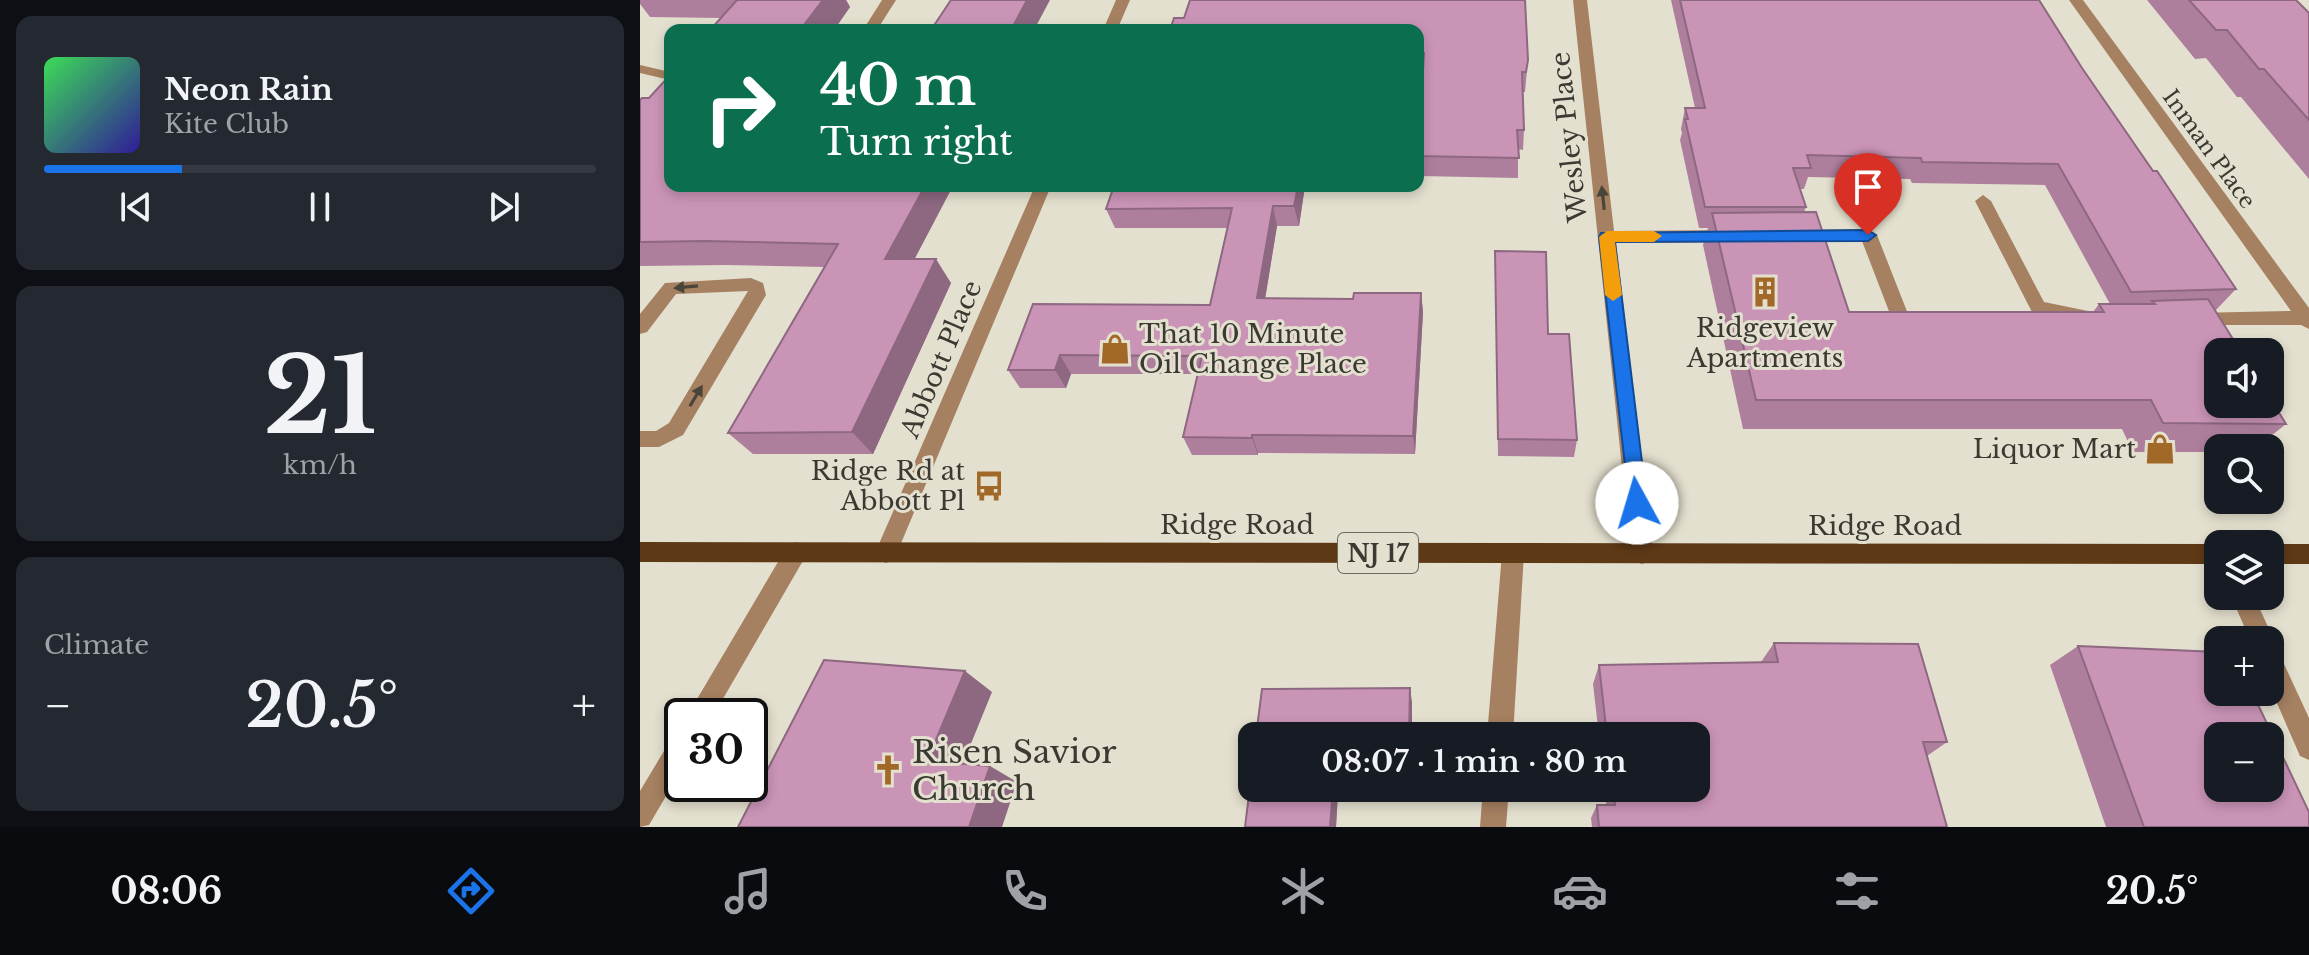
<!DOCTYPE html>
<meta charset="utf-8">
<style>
:root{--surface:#171b24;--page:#242831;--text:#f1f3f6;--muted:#9ea1a6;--line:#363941;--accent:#1a73e8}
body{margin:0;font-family:"Libre Baskerville",serif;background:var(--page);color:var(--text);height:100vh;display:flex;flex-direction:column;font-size:30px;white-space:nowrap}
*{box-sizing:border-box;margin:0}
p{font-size:26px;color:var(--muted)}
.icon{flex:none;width:44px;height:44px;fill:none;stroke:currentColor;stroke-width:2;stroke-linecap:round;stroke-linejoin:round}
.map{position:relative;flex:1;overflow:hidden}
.panel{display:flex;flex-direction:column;gap:16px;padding:16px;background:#0d0f14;width:640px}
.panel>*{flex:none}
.hud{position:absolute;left:24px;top:24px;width:760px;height:168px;border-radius:16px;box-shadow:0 4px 12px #0003;background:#0b6e4f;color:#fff;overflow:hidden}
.buttons{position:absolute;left:1564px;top:338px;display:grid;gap:16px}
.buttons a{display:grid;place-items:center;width:80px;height:80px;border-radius:16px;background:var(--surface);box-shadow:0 4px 12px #0003;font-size:40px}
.speed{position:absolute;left:24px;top:698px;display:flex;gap:16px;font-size:40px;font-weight:700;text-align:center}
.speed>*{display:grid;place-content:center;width:104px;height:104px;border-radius:50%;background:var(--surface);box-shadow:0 4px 12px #0003;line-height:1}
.speed .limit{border:4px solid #111;border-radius:12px;background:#fff;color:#111}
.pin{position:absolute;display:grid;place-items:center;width:68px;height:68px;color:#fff;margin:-82px -34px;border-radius:50% 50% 50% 0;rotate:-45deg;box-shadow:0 0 8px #0007}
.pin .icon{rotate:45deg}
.me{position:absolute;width:88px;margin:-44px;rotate:354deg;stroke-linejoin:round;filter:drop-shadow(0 0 6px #0008)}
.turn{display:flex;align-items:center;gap:28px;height:168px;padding:0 24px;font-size:36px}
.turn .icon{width:104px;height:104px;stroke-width:2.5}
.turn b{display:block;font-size:56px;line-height:68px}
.big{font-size:60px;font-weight:600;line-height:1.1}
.panel .card{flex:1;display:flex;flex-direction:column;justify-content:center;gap:12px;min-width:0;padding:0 28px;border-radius:16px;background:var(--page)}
.panel .dial{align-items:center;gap:0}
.dial b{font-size:104px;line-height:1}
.song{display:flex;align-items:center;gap:24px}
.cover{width:96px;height:96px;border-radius:12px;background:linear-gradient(135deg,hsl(130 70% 55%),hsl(250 70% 35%))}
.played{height:8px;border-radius:4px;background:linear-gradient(90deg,var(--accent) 25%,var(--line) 25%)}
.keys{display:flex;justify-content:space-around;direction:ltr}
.heat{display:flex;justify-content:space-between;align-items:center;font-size:44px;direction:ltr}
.trip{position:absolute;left:598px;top:722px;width:472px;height:80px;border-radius:16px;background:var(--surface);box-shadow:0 4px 12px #0003;font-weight:600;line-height:80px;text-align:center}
.dock{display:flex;height:128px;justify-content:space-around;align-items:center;background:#090b0e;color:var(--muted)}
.dock .icon{width:56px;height:56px}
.dock .selected{color:var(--accent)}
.dock b{font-size:36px;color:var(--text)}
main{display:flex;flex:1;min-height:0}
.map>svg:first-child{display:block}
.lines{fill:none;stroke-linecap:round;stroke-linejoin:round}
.minor{fill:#a58061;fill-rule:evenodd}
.major{fill:#5e3916;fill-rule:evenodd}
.wall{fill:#ae7f9d;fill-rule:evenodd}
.shaded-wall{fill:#8d6880}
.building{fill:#ca94b7;stroke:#8d6880;stroke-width:2;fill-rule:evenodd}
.oneway{fill:#4a4439}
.route{fill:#1a73e8;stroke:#114b97;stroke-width:2}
.slow{fill:#f59e0b}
.labels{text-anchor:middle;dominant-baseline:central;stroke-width:6;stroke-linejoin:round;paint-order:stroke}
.far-street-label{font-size:22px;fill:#3a3932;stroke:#e4e0cf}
.shield{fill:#e4e0cf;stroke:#6d6b61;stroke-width:2}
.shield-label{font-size:24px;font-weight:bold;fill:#3a3932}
.street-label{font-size:26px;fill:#3a3932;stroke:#e4e0cf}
.poi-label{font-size:26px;fill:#3a3932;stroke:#e4e0cf;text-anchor:end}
.near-poi-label{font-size:32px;fill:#3a3932;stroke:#e4e0cf;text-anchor:start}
</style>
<main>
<section class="panel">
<div class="card">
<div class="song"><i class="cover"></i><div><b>Neon Rain</b><p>Kite Club</p></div></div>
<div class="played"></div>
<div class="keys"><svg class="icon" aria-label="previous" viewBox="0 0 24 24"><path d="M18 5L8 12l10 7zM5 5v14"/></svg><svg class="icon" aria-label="pause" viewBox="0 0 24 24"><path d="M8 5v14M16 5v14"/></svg><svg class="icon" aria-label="next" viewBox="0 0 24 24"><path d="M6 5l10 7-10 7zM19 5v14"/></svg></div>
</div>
<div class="card dial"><b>21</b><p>km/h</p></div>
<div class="card"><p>Climate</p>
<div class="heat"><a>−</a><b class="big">20.5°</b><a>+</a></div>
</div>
</section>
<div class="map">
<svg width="1669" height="827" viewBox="0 0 1669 827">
<rect width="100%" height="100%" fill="#e4e0cf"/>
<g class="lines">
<!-- minor -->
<path class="minor" d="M 242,0 L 256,0 L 237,30 L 223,30 Z
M 476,0 L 490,0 L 477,30 L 463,30 Z
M 933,0 L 947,0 L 974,231 L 1094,230 L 1103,236 L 1094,242 L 976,243 L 1013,554 L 1010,561 L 1002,564 L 994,561 L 991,554 Z
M 1429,0 L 1443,0 L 1669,308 L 1669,329 L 1661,325 L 1547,325 L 1545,320 L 1554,313 L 1651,311 Z
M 0,65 L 30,72 L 30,80 L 0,73 Z
M 395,186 L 411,186 L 254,560 L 246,563 L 238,560 L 235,553 Z
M 1343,195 L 1351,201 L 1404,302 L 1453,312 L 1455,317 L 1453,322 L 1446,324 L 1392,312 L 1335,201 Z
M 1228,229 L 1237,235 L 1270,319 L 1268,324 L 1254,324 L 1252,319 L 1222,241 L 1158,242 L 1149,236 L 1158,230 Z
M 111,278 L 123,283 L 126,295 L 43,435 L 19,447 L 0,447 L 0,431 L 16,431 L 29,423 L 108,291 L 36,294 L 7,332 L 0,334 L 0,314 L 25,283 Z
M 156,542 L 164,545 L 167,552 L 164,559 L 73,716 L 47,716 L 148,545 Z
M 873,543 L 881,546 L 884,553 L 873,736 L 847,736 L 862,553 L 865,546 Z
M 1591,596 L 1614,596 L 1634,640 L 1631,648 L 1638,651 L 1669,718 L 1669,760 L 1660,756 L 1630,687 L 1630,640 L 1610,640 Z
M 42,732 L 42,769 L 9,825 L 0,827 L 0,791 L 33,736 Z
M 843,788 L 869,788 L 866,827 L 840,827 Z"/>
<!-- major -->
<path class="major" d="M 0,542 L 1578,544 L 1578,564 L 0,562 Z
M 1630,544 L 1669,544 L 1669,564 L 1630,564 Z"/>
</g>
<!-- wall -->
<path class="wall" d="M 0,0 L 206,0 L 210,7 L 194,30 L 70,30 L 81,18 L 10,17 L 0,4 Z
M 1031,0 L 1399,0 L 1442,68 L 1596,289 L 1576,310 L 1574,310 L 1646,424 L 1616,448 L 1578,448 L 1578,452 L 1493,452 L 1482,429 L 1103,429 L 1063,245 L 1068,228 L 1059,228 L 1040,140 L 1042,133 L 1041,129 L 1045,108 L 1055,108 ZM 1168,177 L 1270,179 L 1272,183 L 1405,185 L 1470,304 L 1459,304 L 1453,312 L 1209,312 L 1164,212 L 1166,207 L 1160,189 L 1164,189 Z
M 1507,0 L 1656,0 L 1669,13 L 1669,179 L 1601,97 L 1597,97 L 1566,58 L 1555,59 Z
M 778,30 L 888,60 L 885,92 L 883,92 L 884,130 L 883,150 L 878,149 L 878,178 L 779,176 L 778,151 L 783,73 L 778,73 Z
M 9,98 L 30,186 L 275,259 L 311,283 L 233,454 L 113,454 L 88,433 L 184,267 L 87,265 L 0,266 L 0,100 Z
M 665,186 L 659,226 L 637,226 L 625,298 L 713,299 L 781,293 L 783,312 L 775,454 L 618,453 L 618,455 L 552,455 L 543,437 L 558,374 L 431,374 L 426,388 L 380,388 L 368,370 L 570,305 L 587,228 L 475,228 L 466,209 Z
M 855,251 L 908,334 L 937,440 L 934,457 L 858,456 Z
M 1134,643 L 1307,742 L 1287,756 L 1307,827 L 952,827 L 951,818 L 957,805 L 966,805 L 965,788 L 1056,788 L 1056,736 L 959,736 L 953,684 L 959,665 L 1121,662 Z
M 1438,646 L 1669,827 L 1466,827 L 1410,665 Z
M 612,788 L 771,788 L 770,792 L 698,792 L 696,827 L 605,827 Z"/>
<!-- shaded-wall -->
<path class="shaded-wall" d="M 183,0 L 206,0 L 210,7 L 194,30 L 160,30 Z
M 387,0 L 410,0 L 394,30 L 371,30 Z
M 285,186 L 313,186 L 262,283 L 245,259 Z
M 658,186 L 665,186 L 659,226 L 654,206 Z
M 633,206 L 637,226 L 622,318 L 617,298 Z
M 296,259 L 311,283 L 233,454 L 212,432 Z
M 781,293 L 783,312 L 775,454 L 773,436 Z
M 420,355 L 431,374 L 426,388 L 415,370 Z
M 612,435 L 618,453 L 618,455 L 612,438 Z
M 325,671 L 352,692 L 317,778 L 287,761 Z
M 770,688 L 772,702 L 772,736 L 769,736 Z
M 350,766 L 377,782 L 362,827 L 329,827 Z
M 693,788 L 696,788 L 698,792 L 696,827 L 690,827 Z"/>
<!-- building -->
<path class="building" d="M 97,0 L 183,0 L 160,30 L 70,30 Z
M 311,0 L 387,0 L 371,30 L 291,30 Z
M 550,0 L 885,0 L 888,60 L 886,72 L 882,72 L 884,130 L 877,130 L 879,158 L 778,156 L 784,53 L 778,53 L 778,30 L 530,30 L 534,18 L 544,18 Z
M 1040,0 L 1399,0 L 1442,68 L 1513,171 L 1517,171 L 1596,289 L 1491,292 L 1418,164 L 1282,162 L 1281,158 L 1167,155 L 1171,168 L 1153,168 L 1166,207 L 1065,207 L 1045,119 L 1048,119 L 1045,108 L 1065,108 Z
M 1549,0 L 1656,0 L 1669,13 L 1669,120 L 1624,69 L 1619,69 L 1587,30 L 1576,30 Z
M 30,75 L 30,186 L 285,186 L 245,259 L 296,259 L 212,432 L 88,433 L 198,244 L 65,241 L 0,242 L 0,100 L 2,98 L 9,98 Z
M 474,186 L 658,186 L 654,206 L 633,206 L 617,298 L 713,299 L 714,293 L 781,293 L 773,436 L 612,435 L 612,438 L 543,437 L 562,356 L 420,355 L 415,370 L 368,370 L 393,304 L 570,305 L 592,208 L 466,209 Z
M 1176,212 L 1209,312 L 1464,312 L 1459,304 L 1515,304 L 1512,301 L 1568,299 L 1601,352 L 1578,352 L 1578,404 L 1630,404 L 1630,398 L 1646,424 L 1523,423 L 1511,400 L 1116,400 L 1072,213 Z
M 855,251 L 906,252 L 908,334 L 929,334 L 937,440 L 858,439 Z
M 1134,643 L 1278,644 L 1307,742 L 1283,742 L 1307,827 L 959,827 L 957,805 L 975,805 L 973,788 L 1056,788 L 1056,736 L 967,736 L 959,665 L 1138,662 Z
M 1438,646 L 1578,652 L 1578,692 L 1612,692 L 1669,812 L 1669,827 L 1504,827 ZM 1578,736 L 1630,736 L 1630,788 L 1578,788 Z
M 184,660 L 325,671 L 287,761 L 350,766 L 329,827 L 98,827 Z
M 770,688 L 769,736 L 616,736 L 622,689 Z
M 612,770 L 612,788 L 693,788 L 690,827 L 605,827 Z"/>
<!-- one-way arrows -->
<defs><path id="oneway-solid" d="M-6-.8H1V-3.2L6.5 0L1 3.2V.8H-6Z" transform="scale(2)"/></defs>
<g class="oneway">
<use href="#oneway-solid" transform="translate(963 198) rotate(-96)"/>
<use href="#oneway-solid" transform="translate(46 287) rotate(175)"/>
<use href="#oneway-solid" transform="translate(56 396) rotate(-59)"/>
</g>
<!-- route -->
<path class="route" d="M 1228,230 L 1236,235 L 1228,241 L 975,242 L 1007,503 L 1004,509 L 997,511 L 990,509 L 959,237 L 961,233 Z"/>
<!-- slow -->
<path class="slow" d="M 967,231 L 1014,231 L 1022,236 L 1014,242 L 975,242 L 982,295 L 973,301 L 965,295 L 959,237 Z"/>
<!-- icons -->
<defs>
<g id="building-bare" transform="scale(2.4)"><path d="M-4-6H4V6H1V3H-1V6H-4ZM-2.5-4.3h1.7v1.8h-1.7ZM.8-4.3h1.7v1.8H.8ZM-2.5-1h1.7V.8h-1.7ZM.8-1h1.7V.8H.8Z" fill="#a26828" stroke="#e4e0cf" stroke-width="2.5" paint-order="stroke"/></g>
<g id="shop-bare" transform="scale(2.4)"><path d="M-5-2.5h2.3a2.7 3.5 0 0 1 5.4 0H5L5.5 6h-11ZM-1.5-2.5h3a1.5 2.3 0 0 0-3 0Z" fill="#a26828" stroke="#e4e0cf" stroke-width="2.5" paint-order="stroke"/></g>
<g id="bus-bare" transform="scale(2.4)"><path d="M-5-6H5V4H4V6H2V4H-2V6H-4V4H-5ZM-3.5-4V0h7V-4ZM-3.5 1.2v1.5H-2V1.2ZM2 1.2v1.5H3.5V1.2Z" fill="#a26828" stroke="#e4e0cf" stroke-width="2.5" paint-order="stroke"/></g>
<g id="church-bare" transform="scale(2.4)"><path d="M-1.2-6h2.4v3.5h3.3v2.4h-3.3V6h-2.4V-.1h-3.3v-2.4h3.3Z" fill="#a26828" stroke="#e4e0cf" stroke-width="2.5" paint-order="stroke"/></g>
</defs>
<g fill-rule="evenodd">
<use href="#building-bare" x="1125" y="292"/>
<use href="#shop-bare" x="475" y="349"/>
<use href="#shop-bare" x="1520" y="449"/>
<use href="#bus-bare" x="349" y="486"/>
<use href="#church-bare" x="248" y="770"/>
</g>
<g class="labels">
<!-- far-street labels -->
<g class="far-street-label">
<text transform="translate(1569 149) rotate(54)">Inman Place</text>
</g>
<!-- shield labels -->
<rect class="shield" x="698" y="533" width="80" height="40" rx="6"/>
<g class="shield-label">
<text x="738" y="553">NJ 17</text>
</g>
<!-- street labels -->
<g class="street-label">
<text transform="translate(929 137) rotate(-96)">Wesley Place</text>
<text transform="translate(301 359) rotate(-67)">Abbott Place</text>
<text x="597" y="525">Ridge Road</text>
<text x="1245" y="526">Ridge Road</text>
</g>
<!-- poi labels -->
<g class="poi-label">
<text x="1125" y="328" text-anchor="middle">Ridgeview<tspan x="1125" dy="30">Apartments</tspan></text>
<text x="499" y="334" text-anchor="start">That 10 Minute<tspan x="499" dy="30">Oil Change Place</tspan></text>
<text x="1496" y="449">Liquor Mart</text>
<text x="325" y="471">Ridge Rd at<tspan x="325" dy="30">Abbott Pl</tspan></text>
</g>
<!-- near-poi labels -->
<g class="near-poi-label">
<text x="272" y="752">Risen Savior<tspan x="272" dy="37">Church</tspan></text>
</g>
</g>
</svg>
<div class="buttons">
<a><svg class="icon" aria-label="sound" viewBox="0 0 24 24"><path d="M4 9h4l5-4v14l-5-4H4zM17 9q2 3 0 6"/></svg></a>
<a><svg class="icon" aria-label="search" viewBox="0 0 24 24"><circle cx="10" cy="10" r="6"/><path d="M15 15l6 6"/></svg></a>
<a><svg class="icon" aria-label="layers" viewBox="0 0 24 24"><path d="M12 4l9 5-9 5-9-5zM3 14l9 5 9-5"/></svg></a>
<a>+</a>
<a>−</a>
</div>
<div class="speed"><div class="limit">30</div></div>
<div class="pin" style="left:1228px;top:235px;background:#d93025"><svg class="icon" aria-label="arrive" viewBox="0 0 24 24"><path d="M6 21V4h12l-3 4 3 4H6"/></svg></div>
<svg class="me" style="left:997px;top:503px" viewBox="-20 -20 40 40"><circle r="19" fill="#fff"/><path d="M0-13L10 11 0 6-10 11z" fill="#1a73e8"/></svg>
<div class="trip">08:07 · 1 min · 80 m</div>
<div class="hud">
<div class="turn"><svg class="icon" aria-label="right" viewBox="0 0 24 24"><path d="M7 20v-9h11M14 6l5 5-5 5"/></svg><div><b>40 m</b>Turn right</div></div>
</div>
</div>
</main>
<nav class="dock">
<b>08:06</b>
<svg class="icon selected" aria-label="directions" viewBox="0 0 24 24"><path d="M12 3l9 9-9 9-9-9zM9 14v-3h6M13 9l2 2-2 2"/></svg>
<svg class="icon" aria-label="music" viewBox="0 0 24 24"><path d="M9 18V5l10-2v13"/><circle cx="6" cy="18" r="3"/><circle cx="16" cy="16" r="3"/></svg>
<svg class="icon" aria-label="phone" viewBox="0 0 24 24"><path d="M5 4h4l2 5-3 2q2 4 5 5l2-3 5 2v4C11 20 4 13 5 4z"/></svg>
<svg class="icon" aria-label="climate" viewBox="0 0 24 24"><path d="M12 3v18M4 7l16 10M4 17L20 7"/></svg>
<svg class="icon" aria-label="car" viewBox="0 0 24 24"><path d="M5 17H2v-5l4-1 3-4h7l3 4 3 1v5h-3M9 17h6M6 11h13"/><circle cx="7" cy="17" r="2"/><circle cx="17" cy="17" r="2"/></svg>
<svg class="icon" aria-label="filters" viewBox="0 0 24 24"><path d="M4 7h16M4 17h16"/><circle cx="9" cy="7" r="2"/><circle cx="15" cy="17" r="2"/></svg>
<b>20.5°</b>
</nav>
